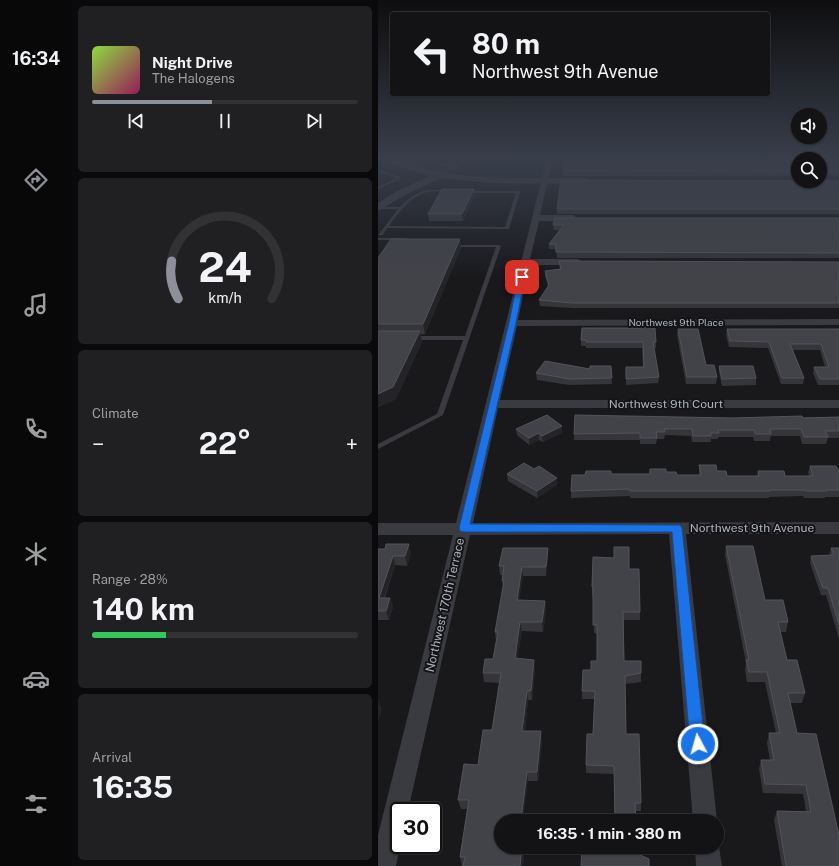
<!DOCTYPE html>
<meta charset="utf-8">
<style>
:root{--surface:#131315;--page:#202022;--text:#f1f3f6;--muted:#9d9ea0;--line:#323234;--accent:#8c9099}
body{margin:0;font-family:"Public Sans",sans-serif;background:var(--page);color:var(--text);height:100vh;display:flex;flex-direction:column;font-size:15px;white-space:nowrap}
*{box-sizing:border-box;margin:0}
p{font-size:13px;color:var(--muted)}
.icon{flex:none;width:22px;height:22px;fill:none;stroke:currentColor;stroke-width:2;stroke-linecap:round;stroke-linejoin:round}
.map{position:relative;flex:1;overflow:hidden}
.panel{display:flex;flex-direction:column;gap:6px;padding:6px;background:#0a0a0c;width:306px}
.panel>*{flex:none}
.banner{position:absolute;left:12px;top:12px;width:380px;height:84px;border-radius:4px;box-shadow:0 1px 3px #0004,0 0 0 1px var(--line);background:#131315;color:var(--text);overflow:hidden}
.controls{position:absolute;left:413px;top:108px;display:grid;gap:8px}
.controls a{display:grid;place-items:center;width:36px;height:36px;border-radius:50%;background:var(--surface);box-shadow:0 1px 3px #0004,0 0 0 1px var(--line);font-size:20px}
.speed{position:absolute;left:12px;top:802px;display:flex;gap:8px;font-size:20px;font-weight:700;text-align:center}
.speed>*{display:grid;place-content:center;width:52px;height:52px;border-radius:50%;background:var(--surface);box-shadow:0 1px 3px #0004,0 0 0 1px var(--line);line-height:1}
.speed .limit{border:2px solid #111;border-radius:6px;background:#fff;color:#111}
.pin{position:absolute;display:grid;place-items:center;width:34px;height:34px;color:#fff;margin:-17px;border-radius:8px;box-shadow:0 2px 6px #0006}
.me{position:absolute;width:44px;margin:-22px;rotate:354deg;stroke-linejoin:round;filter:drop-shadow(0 0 3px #0008)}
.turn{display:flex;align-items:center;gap:14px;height:84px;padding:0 16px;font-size:18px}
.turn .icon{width:52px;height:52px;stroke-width:2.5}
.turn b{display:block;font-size:28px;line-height:34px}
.big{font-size:30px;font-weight:700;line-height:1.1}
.panel .card{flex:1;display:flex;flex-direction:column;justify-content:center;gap:6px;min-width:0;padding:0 14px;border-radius:6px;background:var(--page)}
.panel .dial{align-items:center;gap:0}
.dial svg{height:104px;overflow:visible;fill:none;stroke:var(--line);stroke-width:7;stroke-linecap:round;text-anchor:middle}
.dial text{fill:var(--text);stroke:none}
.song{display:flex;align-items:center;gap:12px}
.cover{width:48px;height:48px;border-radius:6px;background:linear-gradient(135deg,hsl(90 70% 55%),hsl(330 70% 35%))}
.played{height:4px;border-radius:2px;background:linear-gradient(90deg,var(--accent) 45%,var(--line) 45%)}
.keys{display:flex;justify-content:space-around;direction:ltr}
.heat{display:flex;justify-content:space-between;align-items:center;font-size:22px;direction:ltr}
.charge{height:6px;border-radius:3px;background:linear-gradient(90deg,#34c759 28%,var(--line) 0)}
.trip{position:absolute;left:116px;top:814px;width:230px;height:40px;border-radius:20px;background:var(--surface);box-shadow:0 1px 3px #0004,0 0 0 1px var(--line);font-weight:700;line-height:40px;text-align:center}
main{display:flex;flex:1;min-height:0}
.tabs{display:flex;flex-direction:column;width:72px;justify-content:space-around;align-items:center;background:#080808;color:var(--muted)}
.tabs .icon{width:28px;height:28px}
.tabs .active{color:var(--accent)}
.tabs b{font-size:18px;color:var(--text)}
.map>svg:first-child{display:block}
.green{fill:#1e271f}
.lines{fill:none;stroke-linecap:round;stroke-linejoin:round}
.service{fill:#3a3b41;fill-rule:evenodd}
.minor{fill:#3a3b41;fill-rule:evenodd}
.tertiary{fill:#3a3b41;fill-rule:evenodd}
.wall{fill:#35353a}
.shaded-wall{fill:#242428}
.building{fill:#424348;stroke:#52545a}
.route{fill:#1a73e8;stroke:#114b97}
.labels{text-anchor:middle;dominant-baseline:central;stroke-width:4;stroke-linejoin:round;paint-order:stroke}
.far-street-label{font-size:10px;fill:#abb1bc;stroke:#141417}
.street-label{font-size:12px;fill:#abb1bc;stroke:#141417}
</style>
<main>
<nav class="tabs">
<b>16:34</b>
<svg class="icon active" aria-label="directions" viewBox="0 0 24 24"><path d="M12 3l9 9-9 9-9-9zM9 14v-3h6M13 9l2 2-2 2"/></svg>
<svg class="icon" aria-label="music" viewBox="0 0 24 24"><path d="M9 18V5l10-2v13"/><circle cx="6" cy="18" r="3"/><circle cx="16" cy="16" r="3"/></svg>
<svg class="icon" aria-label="phone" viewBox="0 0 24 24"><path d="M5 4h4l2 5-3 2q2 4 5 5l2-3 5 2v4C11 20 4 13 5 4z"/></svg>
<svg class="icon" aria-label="climate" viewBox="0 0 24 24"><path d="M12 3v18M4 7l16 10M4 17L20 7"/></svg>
<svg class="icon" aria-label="car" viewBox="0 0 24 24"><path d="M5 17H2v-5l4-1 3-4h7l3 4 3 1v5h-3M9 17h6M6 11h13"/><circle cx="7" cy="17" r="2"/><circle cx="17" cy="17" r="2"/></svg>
<svg class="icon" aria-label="filters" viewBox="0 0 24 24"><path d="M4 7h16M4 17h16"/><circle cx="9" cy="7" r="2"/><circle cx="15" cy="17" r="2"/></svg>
</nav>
<section class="panel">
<div class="card">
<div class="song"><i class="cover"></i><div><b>Night Drive</b><p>The Halogens</p></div></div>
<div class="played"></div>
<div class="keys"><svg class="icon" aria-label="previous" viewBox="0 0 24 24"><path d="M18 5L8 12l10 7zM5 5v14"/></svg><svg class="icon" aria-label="pause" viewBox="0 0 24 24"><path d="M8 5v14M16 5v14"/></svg><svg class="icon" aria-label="next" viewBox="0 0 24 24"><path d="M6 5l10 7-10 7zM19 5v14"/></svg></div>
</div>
<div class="card dial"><svg viewBox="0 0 100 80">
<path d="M14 69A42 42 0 1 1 86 69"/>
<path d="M14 69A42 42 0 0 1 9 40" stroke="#8c9099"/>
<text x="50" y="56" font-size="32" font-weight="700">24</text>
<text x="50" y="72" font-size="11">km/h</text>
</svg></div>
<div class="card"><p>Climate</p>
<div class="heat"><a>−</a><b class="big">22°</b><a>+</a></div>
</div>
<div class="card"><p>Range · 28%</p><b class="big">140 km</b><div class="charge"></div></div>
<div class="card"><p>Arrival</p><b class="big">16:35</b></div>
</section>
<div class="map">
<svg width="461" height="866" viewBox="0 0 461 866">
<rect width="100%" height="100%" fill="#19191c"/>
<!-- green -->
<path class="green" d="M 147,158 L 170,158 L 165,175 C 153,183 92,175 75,173 L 74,171 L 86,170 L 86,172 L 105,172 L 111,160 L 145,161 Z"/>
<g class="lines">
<!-- service -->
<path class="service" d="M 48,158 L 50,158 L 51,160 L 77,166 L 78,167 L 84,158 L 87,158 L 80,169 L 56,175 L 55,173 L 75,168 L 48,162 Z
M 0,170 L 23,177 L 24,178 L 0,189 L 0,187 L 19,178 L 0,172 Z
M 52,190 L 71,190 L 73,191 L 71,192 C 64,192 56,191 49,192 C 33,196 20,213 11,226 L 127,227 L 138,193 L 87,193 L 85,192 L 87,191 L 140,191 L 142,192 L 131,229 L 9,228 L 5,235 L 1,235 L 1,234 L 20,209 L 0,209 L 0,207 L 22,207 C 31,198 39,191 52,190 Z
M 0,238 L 28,238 L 39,244 L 35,245 L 27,240 L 0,240 Z
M 73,245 L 121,245 L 123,246 L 65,415 L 0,449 L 0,444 L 59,414 L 85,340 L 34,340 L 31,338 L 34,336 L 87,336 L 118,247 L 75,247 L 73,246 Z"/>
<!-- minor -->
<path class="minor" d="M 169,158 L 175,158 L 162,215 L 195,215 L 199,218 L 195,221 L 161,221 L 152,259 L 200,259 L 205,262 L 200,265 L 151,265 L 140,320 L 461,319 L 461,325 L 139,326 L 122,400 L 461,400 L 461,408 L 120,408 L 95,523 L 461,522 L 461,534 L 308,534 L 339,821 L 315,821 L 291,534 L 92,535 L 30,811 L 21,811 L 21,845 L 22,845 L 18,866 L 0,866 L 0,835 L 75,535 L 0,535 L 0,523 L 78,523 Z
M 339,841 L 341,847 L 344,866 L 318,866 L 317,847 L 339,847 Z"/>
<!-- tertiary -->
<path class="tertiary" d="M 2,158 L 13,158 L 55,171 L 92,176 L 131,178 L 208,178 L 213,181 L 208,184 L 112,183 L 63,178 L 27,195 L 0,211 L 0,203 L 19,191 L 52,176 L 21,167 Z"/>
</g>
<!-- wall -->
<path class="wall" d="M 187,158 L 461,158 L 461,176 L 442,176 L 442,159 L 420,159 L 420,176 L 185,176 L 185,171 Z
M 461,181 L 461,214 L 179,214 L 179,209 Z
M 96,189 L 97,195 L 85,221 L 51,221 L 50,214 Z
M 461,218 L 461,258 L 179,258 L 178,249 L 171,249 L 171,244 L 182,230 L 176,230 L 175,225 Z
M 83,248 L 47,334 L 42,335 L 44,342 L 18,399 L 0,407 L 0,258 Z
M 181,261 L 461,262 L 461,308 L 194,308 L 162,306 L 161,300 L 170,286 L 167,276 L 167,271 L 182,270 Z
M 263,321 L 273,328 L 278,342 L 278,348 L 276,348 L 281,377 L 280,383 L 248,385 L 248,367 L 265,367 L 264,348 L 208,348 L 208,346 L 203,346 L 203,340 L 263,328 Z
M 300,329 L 328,365 L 339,377 L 338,384 L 308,384 L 299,335 Z
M 349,329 L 461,329 L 461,385 L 440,385 L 435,373 L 436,367 L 447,367 L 442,350 L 415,350 L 426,378 L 425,384 L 403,384 L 390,348 L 351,347 L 348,335 Z
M 233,366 L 234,384 L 191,385 L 159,380 L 158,373 L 212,369 Z
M 341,366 L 378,378 L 378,385 L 344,386 L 341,372 Z
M 461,417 L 461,438 L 450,438 L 448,444 L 424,444 L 422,436 L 393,436 L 392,441 L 376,441 L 375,437 L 340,437 L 340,439 L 333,439 L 333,442 L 314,442 L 313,436 L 287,435 L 286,439 L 279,439 L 278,444 L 262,444 L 262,440 L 196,440 L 196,434 L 354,418 Z
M 138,429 L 184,433 L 165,442 L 161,440 L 151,445 L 139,435 Z
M 321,465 L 339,471 L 349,476 L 379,476 L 380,471 L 407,476 L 431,476 L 430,473 L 432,466 L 461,470 L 461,497 L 447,497 L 447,498 L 426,498 L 425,496 L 391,497 L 391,498 L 252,498 L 252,496 L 193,498 L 193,491 L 207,475 L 233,474 L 271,474 L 272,469 L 288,472 L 299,475 L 321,475 Z
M 156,469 L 180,484 L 159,498 L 130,481 L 129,474 Z
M 348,546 L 387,600 L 410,622 L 408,632 L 402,632 L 409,660 L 427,693 L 424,703 L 412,703 L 419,733 L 461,866 L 404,866 L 396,820 L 399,811 L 428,811 L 425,794 L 385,793 L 381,769 L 383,760 L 392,760 L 389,743 L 391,733 L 398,733 L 387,682 L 369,682 L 367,670 L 368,663 L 347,555 Z
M 170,548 L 170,557 L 168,576 L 145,576 L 141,600 L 168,610 L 165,632 L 144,631 L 139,659 L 157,670 L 154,700 L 150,700 L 147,731 L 164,740 L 160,781 L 150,781 L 123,847 L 146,847 L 145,866 L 84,866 L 82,857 L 89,809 L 83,809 L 80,800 L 100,765 L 114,730 L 122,683 L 106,682 L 105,673 L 115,659 L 118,641 L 117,632 L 125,589 L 124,581 L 125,575 L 122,575 L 121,566 Z
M 453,548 L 461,548 L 461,639 L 448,595 L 443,595 L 432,563 L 433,556 L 451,556 Z
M 0,549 L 33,553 L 29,566 L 17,565 L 7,598 L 12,598 L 15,607 L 11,620 L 0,620 Z
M 251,569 L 262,612 L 262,620 L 246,620 L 246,661 L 263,661 L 263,682 L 247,684 L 248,734 L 263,803 L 263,811 L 257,811 L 236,820 L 236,774 L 208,773 L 208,765 L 215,734 L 217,699 L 204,699 L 204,691 L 213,670 L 219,661 L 219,634 L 216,633 L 215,596 L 214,596 L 214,587 Z"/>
<!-- shaded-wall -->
<path class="shaded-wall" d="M 96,189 L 97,195 L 85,221 L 84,214 Z
M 82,239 L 83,248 L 47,334 L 45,324 Z
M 42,331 L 44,342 L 18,399 L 0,407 L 0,394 Z
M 184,426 L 184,433 L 165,442 L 164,436 Z
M 161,433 L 161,440 L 151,445 L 151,438 Z
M 179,478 L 180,484 L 159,498 L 159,491 Z
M 31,544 L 33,553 L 29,566 L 27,556 Z
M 170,548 L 170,557 L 168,576 L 168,567 Z
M 15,556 L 17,565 L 3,607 L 1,598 Z
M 144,567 L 145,576 L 140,609 L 139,600 Z
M 12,598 L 15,607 L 11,620 L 8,611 Z
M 167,601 L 168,610 L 165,632 L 164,622 Z
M 142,622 L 144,631 L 138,668 L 137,658 Z
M 156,660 L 157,670 L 154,700 L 153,691 Z
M 149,691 L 150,700 L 146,740 L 144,731 Z
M 0,700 L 4,709 L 0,721 Z
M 163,731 L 164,740 L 160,781 L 159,772 Z
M 149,772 L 150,781 L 145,821 L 143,820 Z
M 144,847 L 146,847 L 145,866 L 142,866 Z"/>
<!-- building -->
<path class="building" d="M 187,158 L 461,158 L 461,172 L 443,172 L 442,174 L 442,159 L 420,159 L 420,172 L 185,171 Z
M 183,180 L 461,181 L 461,209 L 179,209 Z
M 64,189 L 96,189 L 84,214 L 50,214 Z
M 177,218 L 461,218 L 461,253 L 178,252 L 178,244 L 171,244 L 186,225 L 175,225 Z
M 13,239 L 82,239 L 45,324 L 0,324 L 0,258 Z
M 181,261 L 461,262 L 461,303 L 194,303 L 161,300 L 171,285 L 167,271 L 183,269 Z
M 263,321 L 272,321 L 273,328 L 277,328 L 278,342 L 275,342 L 281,377 L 248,379 L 248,367 L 266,367 L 265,342 L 208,342 L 208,340 L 203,340 L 204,328 L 264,328 Z
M 300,329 L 320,329 L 328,365 L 336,365 L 339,377 L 309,377 Z
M 349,329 L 461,329 L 461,379 L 442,379 L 436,367 L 451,367 L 443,344 L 412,344 L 426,378 L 404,378 L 391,342 L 352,341 Z
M 0,331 L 42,331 L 15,387 L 0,394 Z
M 167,361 L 212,369 L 212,366 L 233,366 L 234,378 L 191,379 L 158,373 Z
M 341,366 L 375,366 L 378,378 L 344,379 Z
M 169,415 L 184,426 L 164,436 L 161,433 L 151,438 L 138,429 Z
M 197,415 L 354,418 L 424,416 L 425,418 L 461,417 L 461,431 L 447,431 L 450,437 L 426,437 L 423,429 L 392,429 L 393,434 L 377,434 L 376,430 L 340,430 L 341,433 L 333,433 L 333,436 L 315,436 L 314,429 L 286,429 L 287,432 L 278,432 L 279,438 L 262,438 L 262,433 L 196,434 Z
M 146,463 L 156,469 L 161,466 L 179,478 L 159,491 L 129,474 Z
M 321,465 L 338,465 L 339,471 L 348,471 L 349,476 L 381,476 L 380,471 L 406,471 L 407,476 L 435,476 L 432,466 L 458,466 L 460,470 L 461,470 L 461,490 L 448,490 L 449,491 L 427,491 L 427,490 L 391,490 L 392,491 L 252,491 L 252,489 L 193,491 L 194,475 L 207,475 L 208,471 L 233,471 L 233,474 L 272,474 L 272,469 L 288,469 L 288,472 L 298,472 L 299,475 L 323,475 Z
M 8,544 L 31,544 L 27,556 L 15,556 L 1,598 L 12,598 L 8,611 L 0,611 L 0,549 L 7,549 Z
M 348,546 L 375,546 L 387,600 L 405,600 L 410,622 L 400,622 L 409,660 L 419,660 L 427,693 L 410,693 L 419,733 L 438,734 L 461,835 L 461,866 L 408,866 L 399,811 L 433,812 L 428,785 L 387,784 L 383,760 L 396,760 L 391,733 L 402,733 L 389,672 L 371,672 L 368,660 L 371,660 Z
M 236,547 L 251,547 L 251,569 L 261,569 L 262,612 L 245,612 L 246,661 L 263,661 L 263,673 L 247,676 L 248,734 L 261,734 L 263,803 L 257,803 L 258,821 L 205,821 L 205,819 L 237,820 L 236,766 L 208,765 L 209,734 L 215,734 L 217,691 L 204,691 L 205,670 L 213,670 L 213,661 L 219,661 L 219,625 L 215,625 L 215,587 L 214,587 L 215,557 L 236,558 Z
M 125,548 L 170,548 L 168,567 L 144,567 L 139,600 L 167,601 L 164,622 L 142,622 L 137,658 L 156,660 L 153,691 L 149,691 L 144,731 L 163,731 L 159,772 L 149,772 L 143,820 L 147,820 L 146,821 L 123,821 L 123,847 L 144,847 L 142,866 L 85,866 L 87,857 L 82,857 L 91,800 L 80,800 L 86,764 L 100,765 L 105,730 L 114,730 L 123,673 L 105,673 L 107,659 L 115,659 L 120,632 L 117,632 L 126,581 L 124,581 L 126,566 L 121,566 Z
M 453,548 L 461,548 L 461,625 L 450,588 L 445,588 L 433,556 L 456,555 Z
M 204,847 L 258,847 L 258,853 L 271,859 L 271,866 L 203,866 Z"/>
<!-- sky -->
<linearGradient id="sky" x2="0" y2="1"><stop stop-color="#0e0e0f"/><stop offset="0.57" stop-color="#383e4b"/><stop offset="1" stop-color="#383e4b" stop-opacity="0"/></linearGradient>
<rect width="461" height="279" fill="url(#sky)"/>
<!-- route -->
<path class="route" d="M 144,275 L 147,277 L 138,323 L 92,524 L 302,525 L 304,528 L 327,744 L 325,749 L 320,751 L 314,749 L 312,744 L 294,532 L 86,532 L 82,531 L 81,528 L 131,323 L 140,277 Z"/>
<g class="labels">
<!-- far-street labels -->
<g class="far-street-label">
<text x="298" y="322">Northwest 9th Place</text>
</g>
<!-- street labels -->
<g class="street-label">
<text x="288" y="404">Northwest 9th Court</text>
<text x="374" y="528">Northwest 9th Avenue</text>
<text transform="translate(67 605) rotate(-77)">Northwest 170th Terrace</text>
</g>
</g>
</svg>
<div class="controls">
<a><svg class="icon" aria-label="sound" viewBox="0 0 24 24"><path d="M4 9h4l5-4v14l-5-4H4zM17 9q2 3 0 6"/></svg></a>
<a><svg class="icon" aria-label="search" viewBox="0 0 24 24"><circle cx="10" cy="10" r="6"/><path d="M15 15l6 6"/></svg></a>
</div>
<div class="speed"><div class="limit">30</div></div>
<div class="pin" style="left:144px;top:277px;background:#d93025"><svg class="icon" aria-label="arrive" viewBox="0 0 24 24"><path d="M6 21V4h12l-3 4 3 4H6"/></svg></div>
<svg class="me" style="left:320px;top:744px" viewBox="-20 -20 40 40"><circle r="17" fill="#1a73e8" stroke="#fff" stroke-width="3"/><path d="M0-11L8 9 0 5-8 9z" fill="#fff"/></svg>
<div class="trip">16:35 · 1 min · 380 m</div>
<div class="banner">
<div class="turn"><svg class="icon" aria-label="left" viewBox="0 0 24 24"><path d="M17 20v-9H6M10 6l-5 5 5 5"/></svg><div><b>80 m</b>Northwest 9th Avenue</div></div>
</div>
</div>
</main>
